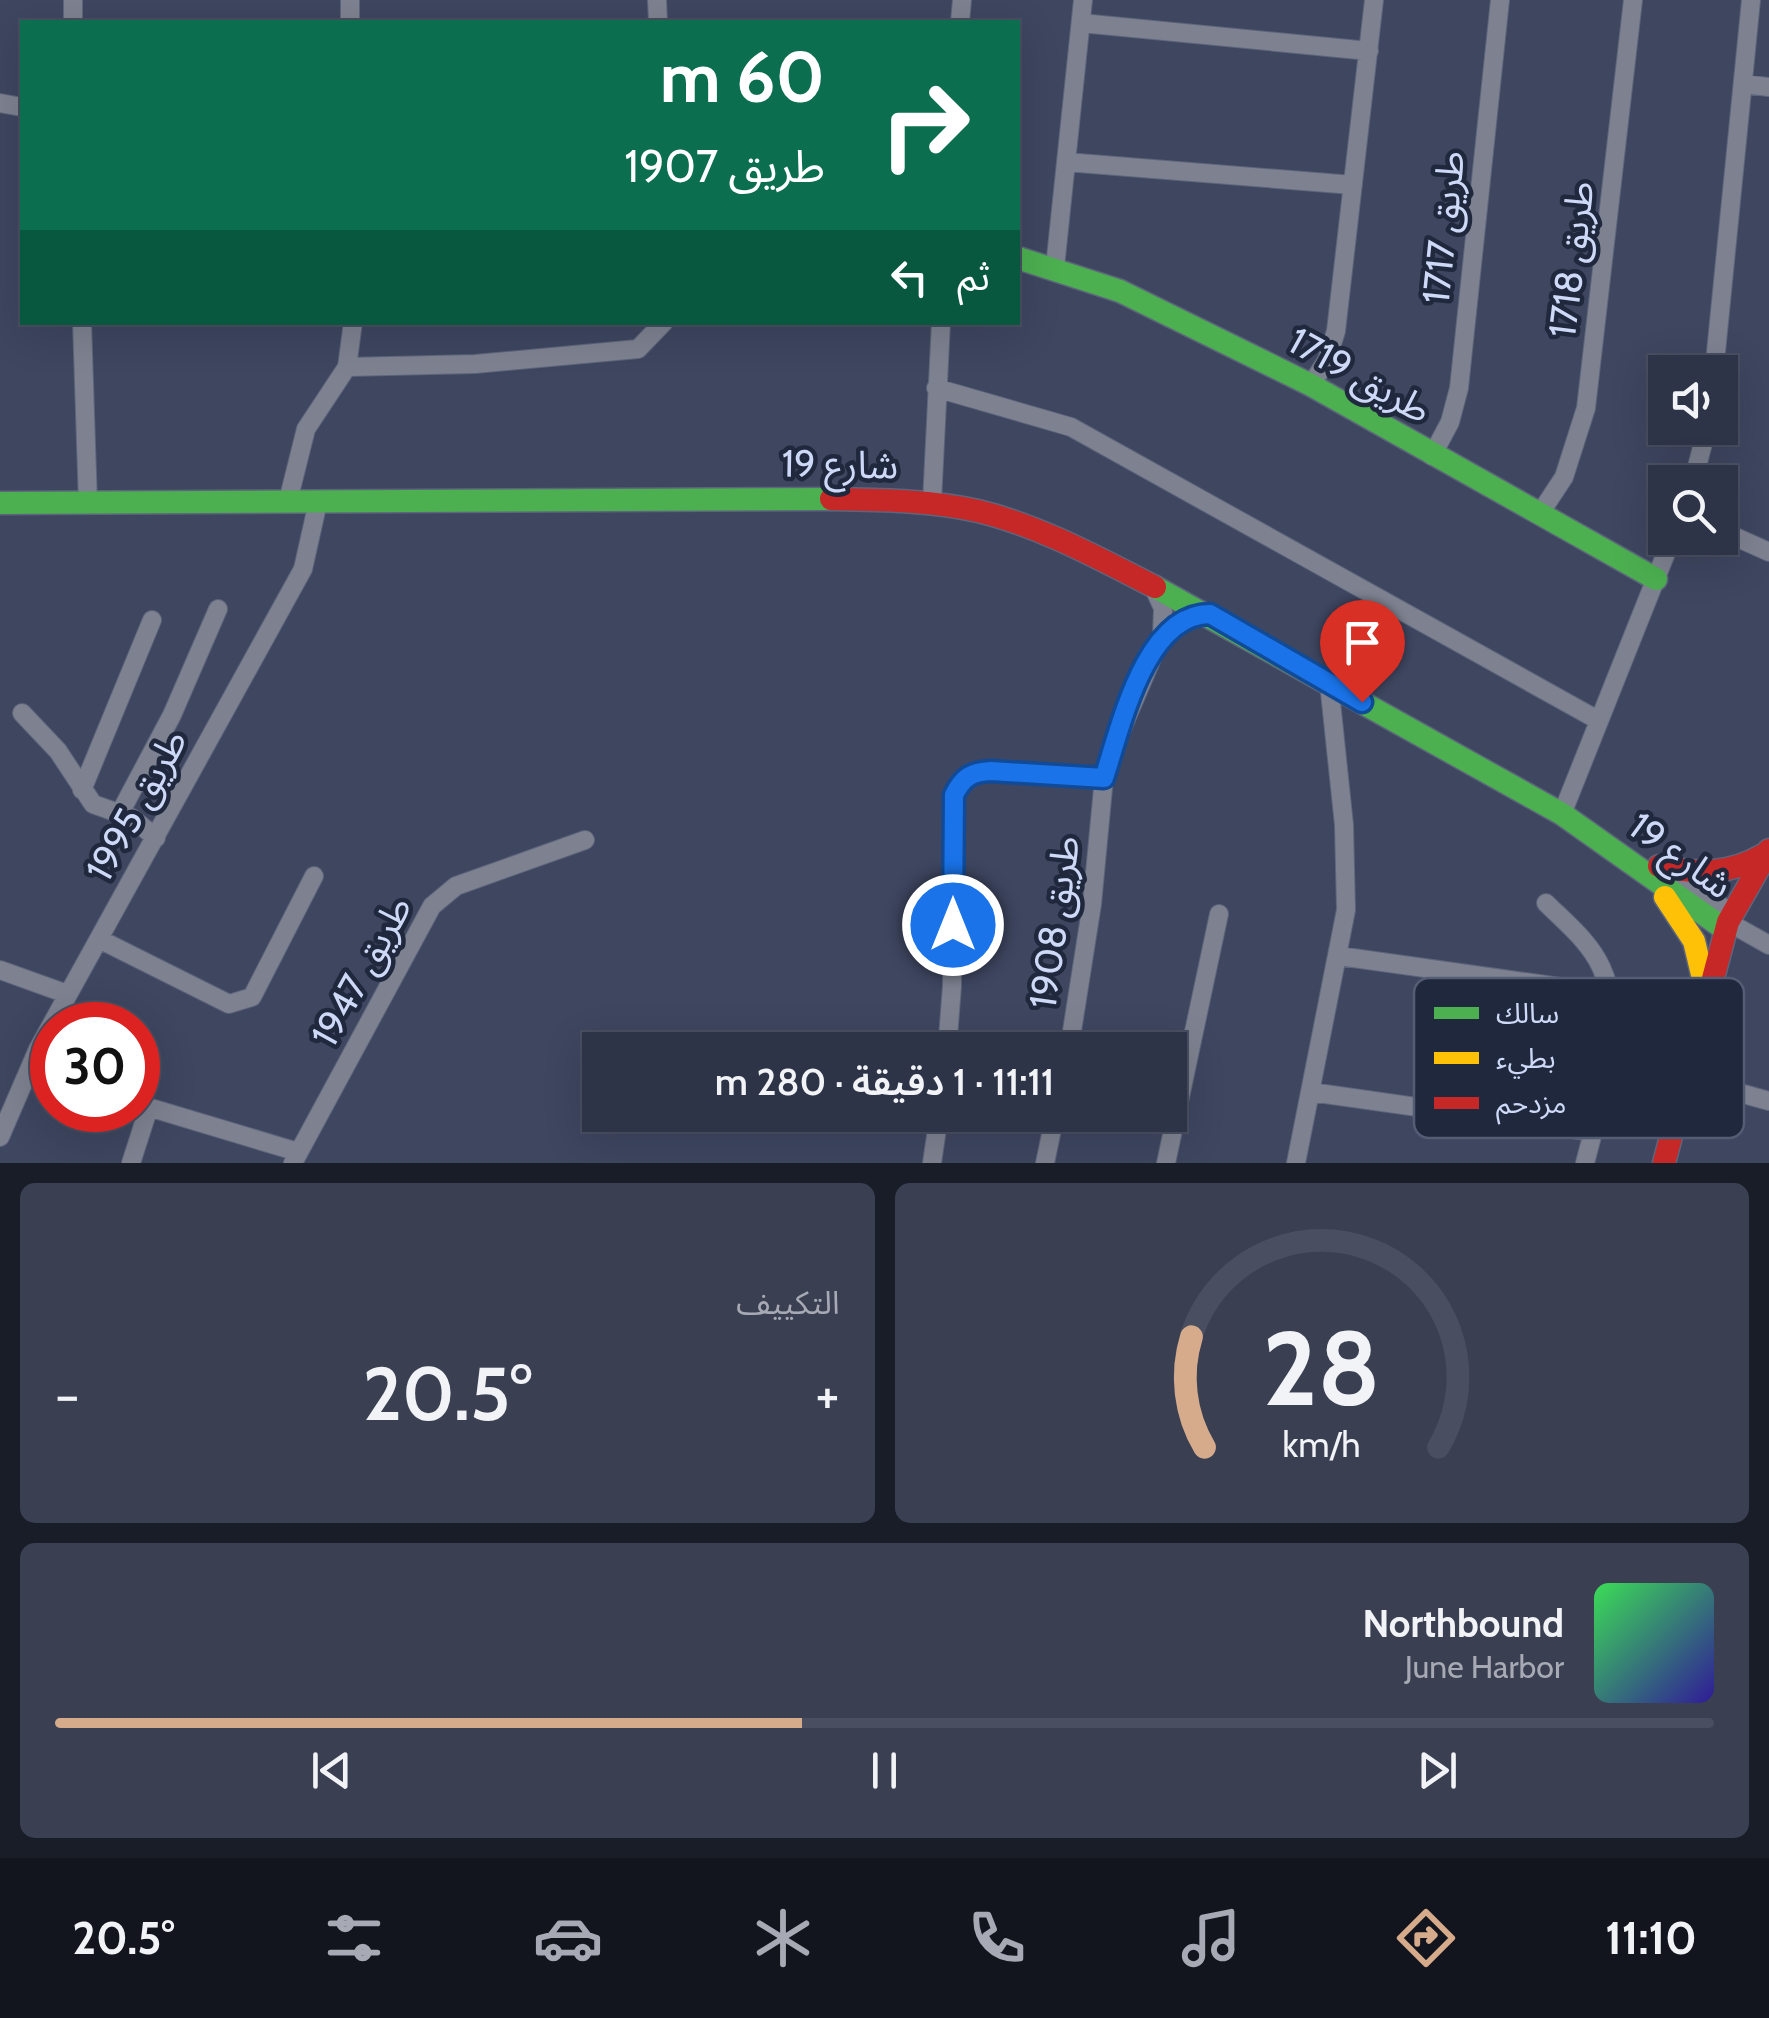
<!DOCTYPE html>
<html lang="ar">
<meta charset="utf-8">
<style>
:root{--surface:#2e3448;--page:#3a3f52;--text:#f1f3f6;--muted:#a7aab4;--line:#494f60;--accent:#d6ab8b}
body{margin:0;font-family:Cabin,"Noto Sans Arabic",sans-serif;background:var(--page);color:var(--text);direction:rtl;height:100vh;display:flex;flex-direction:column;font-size:38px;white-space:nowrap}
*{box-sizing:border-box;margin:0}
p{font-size:32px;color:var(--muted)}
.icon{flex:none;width:55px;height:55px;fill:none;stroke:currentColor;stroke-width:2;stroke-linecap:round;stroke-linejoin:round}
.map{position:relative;height:1163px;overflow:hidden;direction:ltr}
.sheet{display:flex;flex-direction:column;gap:20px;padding:20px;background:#191d28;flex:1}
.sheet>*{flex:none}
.banner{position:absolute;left:20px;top:20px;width:1000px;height:305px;border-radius:0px;box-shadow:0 10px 40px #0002,0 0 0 2px var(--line);direction:rtl;background:#0b6e4f;color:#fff;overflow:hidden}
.controls{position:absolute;left:1648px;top:355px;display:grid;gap:20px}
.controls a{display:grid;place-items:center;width:90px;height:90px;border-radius:0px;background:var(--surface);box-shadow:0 10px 40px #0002,0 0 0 2px var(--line);font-size:50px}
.speed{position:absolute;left:30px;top:1002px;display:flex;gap:20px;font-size:50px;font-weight:700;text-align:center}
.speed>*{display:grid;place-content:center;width:130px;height:130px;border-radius:50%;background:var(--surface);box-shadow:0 10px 40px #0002,0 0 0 2px var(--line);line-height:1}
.speed .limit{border:15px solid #d22;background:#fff;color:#111}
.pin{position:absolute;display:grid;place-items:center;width:85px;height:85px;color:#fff;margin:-102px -42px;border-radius:50% 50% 50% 0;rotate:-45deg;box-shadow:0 0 10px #0007}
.pin .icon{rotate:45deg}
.me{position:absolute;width:110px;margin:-55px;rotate:0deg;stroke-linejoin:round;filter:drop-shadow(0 0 8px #0008)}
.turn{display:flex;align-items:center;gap:35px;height:210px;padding:0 30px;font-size:45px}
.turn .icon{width:130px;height:130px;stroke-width:2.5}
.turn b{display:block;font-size:70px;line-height:85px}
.then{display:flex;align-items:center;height:95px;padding:0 30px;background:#0003;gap:20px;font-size:38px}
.big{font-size:75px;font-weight:600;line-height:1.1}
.sheet .card{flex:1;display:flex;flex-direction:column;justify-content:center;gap:15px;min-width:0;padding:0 35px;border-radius:15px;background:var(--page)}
.sheet .dial{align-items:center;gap:0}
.dial svg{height:260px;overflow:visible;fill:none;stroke:var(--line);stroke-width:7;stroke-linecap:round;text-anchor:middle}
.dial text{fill:var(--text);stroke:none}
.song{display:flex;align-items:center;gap:30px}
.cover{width:120px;height:120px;border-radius:15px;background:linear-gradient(135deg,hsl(130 70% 55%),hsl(250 70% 35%))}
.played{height:10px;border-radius:5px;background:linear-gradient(90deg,var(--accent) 45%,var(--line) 45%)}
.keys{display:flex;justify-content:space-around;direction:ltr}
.heat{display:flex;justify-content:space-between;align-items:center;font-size:55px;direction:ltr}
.sheet .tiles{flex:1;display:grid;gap:20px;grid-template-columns:1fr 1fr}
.card:last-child{grid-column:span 2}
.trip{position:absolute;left:582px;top:1032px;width:605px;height:100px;border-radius:0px;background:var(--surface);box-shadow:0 10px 40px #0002,0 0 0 2px var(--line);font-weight:600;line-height:100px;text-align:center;direction:rtl}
.dock{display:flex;height:160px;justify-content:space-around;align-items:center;background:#12151d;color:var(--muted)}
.dock .icon{width:70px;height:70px}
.dock .current{color:var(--accent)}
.dock b{font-size:45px;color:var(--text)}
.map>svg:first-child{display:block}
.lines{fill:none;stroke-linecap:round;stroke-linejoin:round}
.street-casing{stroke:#5d657c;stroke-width:20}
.fast-casing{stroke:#5d657c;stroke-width:25}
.slow-casing{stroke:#5d657c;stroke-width:25}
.jam-casing{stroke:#5d657c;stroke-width:25}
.street{stroke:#7e8290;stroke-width:18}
.fast{stroke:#4caf50;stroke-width:22}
.slow{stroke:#ffc107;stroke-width:22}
.jam{stroke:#c62828;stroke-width:22}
.route-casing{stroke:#114b97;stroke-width:25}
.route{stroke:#1a73e8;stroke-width:18}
.labels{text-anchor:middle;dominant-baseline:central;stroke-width:9;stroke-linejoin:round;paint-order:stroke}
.street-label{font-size:38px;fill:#cdd9f6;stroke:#20283d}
.key{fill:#20283d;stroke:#545d74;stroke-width:2.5}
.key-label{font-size:28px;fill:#cdd9f6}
</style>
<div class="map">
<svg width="1769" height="1163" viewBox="0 0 1769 1163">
<rect width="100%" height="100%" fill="#3e4660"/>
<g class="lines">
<!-- street casing -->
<g class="street-casing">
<path id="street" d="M 73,0 L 73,22
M 350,0 L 350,22
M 657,0 L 658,22
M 960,22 L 962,0
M 1081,23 L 1369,51
M 1744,84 L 1769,87
M 0,103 L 22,107
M 1066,162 L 1353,185
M 1055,267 L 1083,0
M 82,322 L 88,504
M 347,367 L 353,322
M 1714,372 L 1751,0
M 1311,385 L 1327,360 L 1336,331 L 1374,0
M 936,388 L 1071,427 L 1596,719
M 1432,456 L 1450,422 L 1459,388 L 1500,0
M 1693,482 L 1707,428
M 288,501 L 306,429 L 347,367 L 475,364 L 638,349 L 664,322
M 932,502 L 941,322
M 1539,515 L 1564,477 L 1586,408 L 1633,0
M 1720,530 L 1769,552
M 1152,584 L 1163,608 L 1162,635
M 22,713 L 58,751 L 93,804 L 132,818 L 156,838
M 82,790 L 152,620
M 120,813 L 172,715 L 218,609
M 1562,814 L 1672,538
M 1670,873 L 1732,913
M 1546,903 C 1566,923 1589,941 1601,967 C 1627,1020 1599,1108 1585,1163
M 1728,922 L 1769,945
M 99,939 L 229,1004 L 252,997 L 314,876
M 1339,956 L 1610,994
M 0,970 L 67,994
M 947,1050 L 952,986 L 953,795 C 963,777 971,772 991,771 L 1104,778
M 1069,1050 L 1092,904 L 1104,778 L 1114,747 L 1162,635 L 1189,616 L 1210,614
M 29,1071 L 52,1079
M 1686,1078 L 1769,1101
M 1311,1092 L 1593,1132
M 138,1104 L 298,1152
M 0,1137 L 38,1049 L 303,569 L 318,502
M 131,1163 L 149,1107
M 293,1163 L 432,906 L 456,886 L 585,840
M 932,1163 L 939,1115
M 1045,1163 L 1055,1115
M 1166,1163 L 1219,914
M 1296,1163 L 1346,910 L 1344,825 L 1329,683"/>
</g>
<!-- fast casing -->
<g class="fast-casing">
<path id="fast" d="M 1018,258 L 1120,291 L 1311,385 L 1656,579
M 0,503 L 831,499
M 1155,587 L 1562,814 L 1726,930"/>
</g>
<!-- slow casing -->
<g class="slow-casing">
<path id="slow" d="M 1665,897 L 1694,941 L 1706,991"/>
</g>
<!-- jam casing -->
<g class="jam-casing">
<path id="jam" d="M 831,499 C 880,500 930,500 978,511 C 1040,526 1098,558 1155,587
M 1659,866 C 1697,874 1729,875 1763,855
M 1664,1163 L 1728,922 L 1769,850"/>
</g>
<!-- street -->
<use href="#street" class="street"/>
<!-- fast -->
<use href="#fast" class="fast"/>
<!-- slow -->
<use href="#slow" class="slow"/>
<!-- jam -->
<use href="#jam" class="jam"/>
</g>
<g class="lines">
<!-- route casing -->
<g class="route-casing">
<path id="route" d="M 953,925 L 954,795 C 963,777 971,772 991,771 L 1104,778 C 1121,726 1145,614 1210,614 L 1362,702"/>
</g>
<!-- route -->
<use href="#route" class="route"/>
</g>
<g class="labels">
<!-- street labels -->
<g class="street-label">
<text transform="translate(1443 227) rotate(-84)">طريق 1717</text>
<text transform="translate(1571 259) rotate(-83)">طريق 1718</text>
<text transform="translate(1360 375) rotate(29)">طريق 1719</text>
<text transform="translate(840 464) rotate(1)">شارع 19</text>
<text transform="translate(136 805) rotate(-61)">طريق 1995</text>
<text transform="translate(1681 855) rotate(36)">شارع 19</text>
<text transform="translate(1054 922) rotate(-82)">طريق 1908</text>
<text transform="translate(361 971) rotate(-61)">طريق 1947</text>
</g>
</g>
<!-- legend -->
<rect x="1414" y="978" width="330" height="160" rx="15" class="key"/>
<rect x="1434" y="1007" width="45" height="12" fill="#4caf50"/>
<rect x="1434" y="1052" width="45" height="12" fill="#ffc107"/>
<rect x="1434" y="1097" width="45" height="12" fill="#c62828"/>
<g class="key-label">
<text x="1496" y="1023">سالك</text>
<text x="1496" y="1068">بطيء</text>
<text x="1496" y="1113">مزدحم</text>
</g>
</svg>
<div class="controls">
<a><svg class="icon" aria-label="sound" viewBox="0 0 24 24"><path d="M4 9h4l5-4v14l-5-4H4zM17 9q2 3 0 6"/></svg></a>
<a><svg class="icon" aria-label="search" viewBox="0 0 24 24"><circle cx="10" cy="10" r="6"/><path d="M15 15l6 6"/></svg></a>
</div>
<div class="speed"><div class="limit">30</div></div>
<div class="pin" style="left:1362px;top:702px;background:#d93025"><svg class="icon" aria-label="arrive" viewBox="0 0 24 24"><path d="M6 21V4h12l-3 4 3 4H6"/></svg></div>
<svg class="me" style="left:953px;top:925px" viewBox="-20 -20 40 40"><circle r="17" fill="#1a73e8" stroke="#fff" stroke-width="3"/><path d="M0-11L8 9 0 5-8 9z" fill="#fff"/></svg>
<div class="trip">11:11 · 1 دقيقة · 280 m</div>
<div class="banner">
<div class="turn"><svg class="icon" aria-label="right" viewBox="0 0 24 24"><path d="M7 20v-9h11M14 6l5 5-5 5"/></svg><div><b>60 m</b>طريق 1907</div></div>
<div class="then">ثم<svg class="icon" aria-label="left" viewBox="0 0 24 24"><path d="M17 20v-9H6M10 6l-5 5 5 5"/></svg></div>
</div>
</div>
<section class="sheet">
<div class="tiles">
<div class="card dial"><svg viewBox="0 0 100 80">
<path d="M14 69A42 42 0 1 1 86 69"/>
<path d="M14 69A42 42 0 0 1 10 35" stroke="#d6ab8b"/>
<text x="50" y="56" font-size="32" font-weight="700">28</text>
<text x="50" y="72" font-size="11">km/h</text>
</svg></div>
<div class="card"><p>التكييف</p>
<div class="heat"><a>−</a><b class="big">20.5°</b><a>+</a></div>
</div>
<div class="card">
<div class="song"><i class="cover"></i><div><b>Northbound</b><p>June Harbor</p></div></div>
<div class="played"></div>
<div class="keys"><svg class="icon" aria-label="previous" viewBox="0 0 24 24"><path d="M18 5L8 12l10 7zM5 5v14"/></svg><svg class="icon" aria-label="pause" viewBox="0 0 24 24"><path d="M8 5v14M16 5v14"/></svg><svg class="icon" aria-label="next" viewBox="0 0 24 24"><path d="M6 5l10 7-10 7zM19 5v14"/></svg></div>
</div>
</div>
</section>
<nav class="dock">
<b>11:10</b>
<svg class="icon current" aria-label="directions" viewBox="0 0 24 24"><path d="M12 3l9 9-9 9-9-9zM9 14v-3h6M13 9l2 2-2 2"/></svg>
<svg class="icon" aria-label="music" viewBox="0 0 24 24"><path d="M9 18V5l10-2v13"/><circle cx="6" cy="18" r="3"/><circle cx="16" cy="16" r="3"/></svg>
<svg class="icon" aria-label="phone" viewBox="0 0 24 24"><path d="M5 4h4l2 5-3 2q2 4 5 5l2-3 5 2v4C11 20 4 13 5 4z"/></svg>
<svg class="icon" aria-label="climate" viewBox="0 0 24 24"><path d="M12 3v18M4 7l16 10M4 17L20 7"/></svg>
<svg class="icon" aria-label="car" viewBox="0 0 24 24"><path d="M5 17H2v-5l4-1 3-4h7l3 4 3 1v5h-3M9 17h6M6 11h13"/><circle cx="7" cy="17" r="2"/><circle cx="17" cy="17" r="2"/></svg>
<svg class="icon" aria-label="filters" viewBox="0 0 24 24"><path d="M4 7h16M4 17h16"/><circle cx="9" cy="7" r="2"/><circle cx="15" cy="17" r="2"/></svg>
<b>20.5°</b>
</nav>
